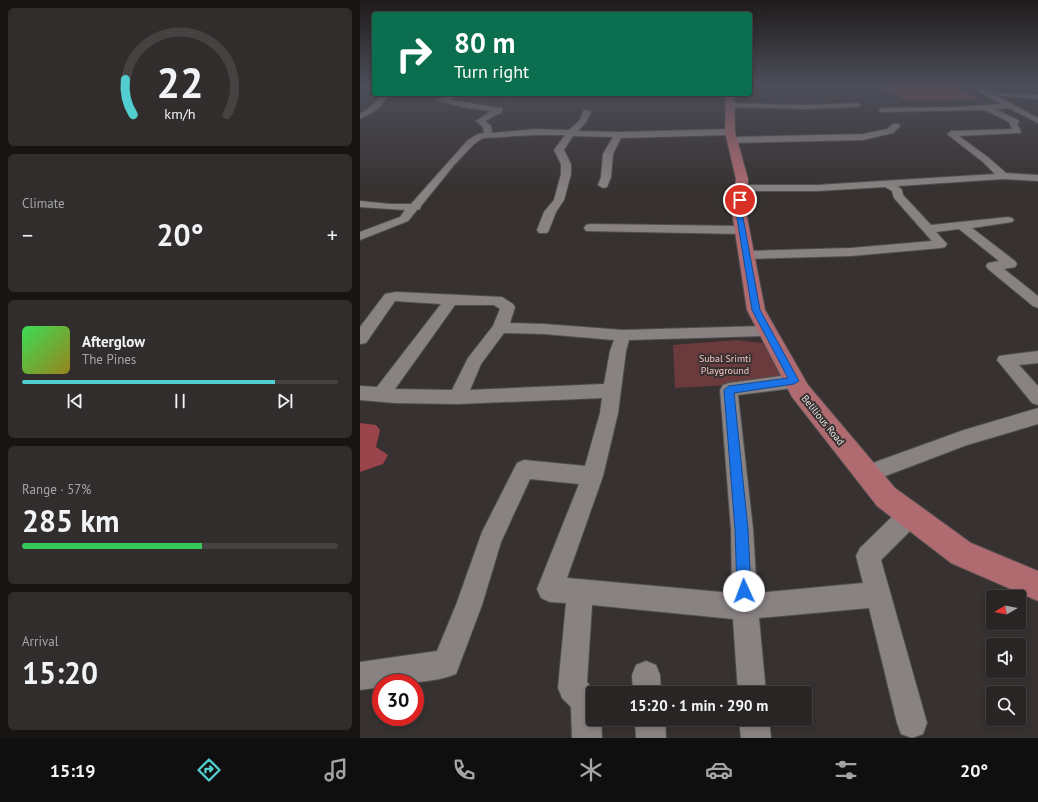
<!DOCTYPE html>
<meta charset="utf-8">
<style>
:root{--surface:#292525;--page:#312d2d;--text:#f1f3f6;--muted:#a5a5a7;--line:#454242;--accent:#52cdd0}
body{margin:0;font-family:"PT Sans",sans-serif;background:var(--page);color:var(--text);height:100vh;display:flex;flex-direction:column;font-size:15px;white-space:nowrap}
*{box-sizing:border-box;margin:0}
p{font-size:13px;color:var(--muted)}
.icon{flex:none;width:22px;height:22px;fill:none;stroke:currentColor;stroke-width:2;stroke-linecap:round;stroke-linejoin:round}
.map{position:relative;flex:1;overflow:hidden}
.drawer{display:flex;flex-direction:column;gap:8px;padding:8px;background:#171414;width:360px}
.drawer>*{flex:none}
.hud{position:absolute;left:12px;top:12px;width:380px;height:84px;border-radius:4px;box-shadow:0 2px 6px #0003,0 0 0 1px var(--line);background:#0b6e4f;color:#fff;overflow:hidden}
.needle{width:26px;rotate:260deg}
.tools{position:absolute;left:626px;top:590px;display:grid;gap:8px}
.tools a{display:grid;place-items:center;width:40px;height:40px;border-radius:4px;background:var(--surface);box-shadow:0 2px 6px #0003,0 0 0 1px var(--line);font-size:20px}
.speed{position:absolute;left:12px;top:674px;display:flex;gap:8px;font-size:20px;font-weight:700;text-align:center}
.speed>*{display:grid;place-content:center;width:52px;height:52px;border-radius:50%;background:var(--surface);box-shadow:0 2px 6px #0003,0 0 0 1px var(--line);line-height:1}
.speed .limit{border:6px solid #d22;background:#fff;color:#111}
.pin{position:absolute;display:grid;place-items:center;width:34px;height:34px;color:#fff;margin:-17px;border:2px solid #fff;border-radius:50%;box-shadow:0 1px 4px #0007}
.me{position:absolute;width:44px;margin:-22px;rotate:358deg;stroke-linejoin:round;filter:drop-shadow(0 0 3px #0008)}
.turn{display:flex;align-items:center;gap:14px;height:84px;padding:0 16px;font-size:18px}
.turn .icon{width:52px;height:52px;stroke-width:2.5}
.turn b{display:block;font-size:28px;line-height:34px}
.big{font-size:30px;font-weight:700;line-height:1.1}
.drawer .card{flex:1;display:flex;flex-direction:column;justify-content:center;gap:6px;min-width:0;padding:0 14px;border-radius:6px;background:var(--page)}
.drawer .dial{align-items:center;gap:0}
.dial svg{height:104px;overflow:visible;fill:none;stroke:var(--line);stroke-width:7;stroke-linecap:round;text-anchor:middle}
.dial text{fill:var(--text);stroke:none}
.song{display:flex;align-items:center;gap:12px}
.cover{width:48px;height:48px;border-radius:6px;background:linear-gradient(135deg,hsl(130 70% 55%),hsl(50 70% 35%))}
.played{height:4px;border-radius:2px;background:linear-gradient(90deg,var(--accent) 80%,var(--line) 80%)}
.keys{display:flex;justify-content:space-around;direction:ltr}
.heat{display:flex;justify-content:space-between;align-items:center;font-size:22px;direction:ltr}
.charge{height:6px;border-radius:3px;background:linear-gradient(90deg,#34c759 57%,var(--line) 0)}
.trip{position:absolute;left:226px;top:686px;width:226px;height:40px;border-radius:4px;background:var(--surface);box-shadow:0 2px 6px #0003,0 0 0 1px var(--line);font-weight:700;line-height:40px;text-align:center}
.dock{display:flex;height:64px;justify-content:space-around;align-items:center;background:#100f0f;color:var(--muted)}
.dock .icon{width:28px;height:28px}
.dock .active{color:var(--accent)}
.dock b{font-size:18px;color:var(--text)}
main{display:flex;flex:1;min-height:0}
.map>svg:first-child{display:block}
.green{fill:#6b3a3c}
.water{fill:#99454b}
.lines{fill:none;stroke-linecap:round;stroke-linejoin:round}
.minor-casing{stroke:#534e4e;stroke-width:2}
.major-casing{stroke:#534e4e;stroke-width:2}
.minor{fill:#898282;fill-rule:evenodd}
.major{fill:#af6b70;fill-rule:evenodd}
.route{fill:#1a73e8;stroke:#114b97}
.labels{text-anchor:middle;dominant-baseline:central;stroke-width:4;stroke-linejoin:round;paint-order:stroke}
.park-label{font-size:10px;fill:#f5c4c4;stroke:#373131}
.street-label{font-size:10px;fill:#e8e4e4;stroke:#373131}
</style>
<main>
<section class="drawer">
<div class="card dial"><svg viewBox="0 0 100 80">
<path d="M14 69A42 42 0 1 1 86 69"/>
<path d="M14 69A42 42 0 0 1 8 42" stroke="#52cdd0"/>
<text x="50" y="56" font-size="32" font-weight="700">22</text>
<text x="50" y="72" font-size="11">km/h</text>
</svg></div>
<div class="card"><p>Climate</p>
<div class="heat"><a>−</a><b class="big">20°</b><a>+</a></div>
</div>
<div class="card">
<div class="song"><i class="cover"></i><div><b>Afterglow</b><p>The Pines</p></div></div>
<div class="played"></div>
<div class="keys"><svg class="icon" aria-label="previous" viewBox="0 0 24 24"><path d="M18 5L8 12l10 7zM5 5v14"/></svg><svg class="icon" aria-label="pause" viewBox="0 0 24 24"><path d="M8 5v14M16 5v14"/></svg><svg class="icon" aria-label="next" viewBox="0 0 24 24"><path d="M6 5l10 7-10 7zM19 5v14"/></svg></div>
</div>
<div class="card"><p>Range · 57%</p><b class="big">285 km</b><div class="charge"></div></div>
<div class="card"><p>Arrival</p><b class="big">15:20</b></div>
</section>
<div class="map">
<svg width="678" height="738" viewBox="0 0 678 738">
<rect width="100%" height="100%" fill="#373131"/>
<!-- green -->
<path class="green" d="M 376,340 L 411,344 L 426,382 L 315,388 L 313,345 Z"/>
<!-- water -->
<path class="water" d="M 532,86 L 594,86 L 617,99 L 546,100 L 524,88 Z
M 0,423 L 16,425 L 20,430 L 16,447 L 28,455 L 23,464 L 0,472 Z"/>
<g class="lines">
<!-- minor casing -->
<g class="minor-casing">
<path id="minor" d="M 609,86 L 618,86 L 628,92 L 678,95 L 678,99 L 635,95 L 678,118 L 678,123 L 648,108 L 635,109 L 658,120 L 659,122 L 657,124 L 661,131 L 660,133 L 599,136 L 629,158 L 646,173 L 678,175 L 678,181 L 643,179 L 538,186 L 542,190 L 543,195 L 571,225 L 648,217 L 652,218 L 654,220 L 652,222 L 612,228 L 655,261 L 657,264 L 655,267 L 644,269 L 678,296 L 678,308 L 673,306 L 628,269 L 626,266 L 628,263 L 639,261 L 599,229 L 576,232 L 587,244 L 585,247 L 581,248 L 491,256 L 387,259 L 382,258 L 381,255 L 382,252 L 387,251 L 491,248 L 572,241 L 534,198 L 532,191 L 525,187 L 457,191 L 382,191 L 377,188 L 382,185 L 457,185 L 635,174 L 623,162 L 587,134 L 591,131 L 652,129 L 649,122 L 625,110 L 522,112 L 518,110 L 522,108 L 599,107 L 641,104 Z
M 23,94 L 30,94 L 18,109 L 0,119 L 0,114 L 12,106 Z
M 93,94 L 103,94 L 89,100 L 142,108 L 142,112 L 125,121 L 131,126 L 132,133 L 175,129 L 209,130 L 219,121 L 224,110 L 227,110 L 231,112 L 226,122 L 218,131 L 260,132 L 370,129 L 374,132 L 370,135 L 261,138 L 253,154 L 251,177 L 247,187 L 243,188 L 238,185 L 241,177 L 243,154 L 253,137 L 213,136 L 204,150 L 211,164 L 211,174 L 204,200 L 196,212 L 189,230 L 187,233 L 179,233 L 177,230 L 184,212 L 194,200 L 201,174 L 201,164 L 194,150 L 205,135 L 175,135 L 123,138 L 114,144 L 94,165 L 61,206 L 60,209 L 57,210 L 48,221 L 0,240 L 0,232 L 40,217 L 45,210 L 0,207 L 0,201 L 30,204 L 51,204 L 108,140 L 118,134 L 124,133 L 123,127 L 116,121 L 131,111 L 102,107 L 77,100 Z
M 368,103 L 445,105 L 497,103 L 501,105 L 497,107 L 445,109 L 371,107 L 368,107 Z
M 533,124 L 539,124 L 540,126 L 533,133 L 503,140 L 372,143 L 368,140 L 372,137 L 503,134 L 527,129 Z
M 230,224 L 382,226 L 386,227 L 388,230 L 386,233 L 382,234 L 226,231 L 224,228 L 226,225 Z
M 36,292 L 142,297 L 153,304 L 155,307 L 150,323 L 184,324 L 263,330 L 407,326 L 413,327 L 415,331 L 413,335 L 407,336 L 269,340 L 266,351 L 258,413 L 243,476 L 207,578 L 372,593 L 371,529 L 360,390 L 363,385 L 369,383 L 434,374 L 440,376 L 443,381 L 440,386 L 434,388 L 378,395 L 393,529 L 397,593 L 503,583 L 496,556 L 500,548 L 542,507 L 550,504 L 558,507 L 561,515 L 558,523 L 521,560 L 567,723 L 563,734 L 552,738 L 541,734 L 537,723 L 509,608 L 399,618 L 406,693 L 378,693 L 373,619 L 232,605 L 227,682 L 236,693 L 233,693 L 233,719 L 241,719 L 242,738 L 212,738 L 211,707 L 202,698 L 198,688 L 206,603 L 190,602 L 181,598 L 177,589 L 219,484 L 170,479 L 141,542 L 122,605 L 96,674 C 73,683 46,683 21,683 L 21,687 L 0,690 L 0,662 L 77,651 L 96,605 L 122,532 L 157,463 L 164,460 L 225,466 L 240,413 L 242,398 L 98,404 L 35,403 L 0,400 L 0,386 L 17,387 L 81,304 L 35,301 L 6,343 L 0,344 L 0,327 L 25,294 ZM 95,305 L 134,305 L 140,309 L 133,326 L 108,358 L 92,390 L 35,389 ZM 144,333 L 184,334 L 254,340 L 250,351 L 244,384 L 110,390 L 121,364 Z
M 678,351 L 678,363 L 659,365 L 678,386 L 678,405 L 672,403 L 637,360 L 639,356 Z
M 678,408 L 678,424 L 607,445 L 507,483 L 500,481 L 497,474 L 500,467 L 507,465 L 604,430 Z
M 286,661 L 296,665 L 300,675 L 301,693 L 273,693 L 272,675 L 276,665 Z
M 275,719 L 305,719 L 306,738 L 276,738 Z
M 379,719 L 409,719 L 411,738 L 381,738 Z"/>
</g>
<!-- major casing -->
<g class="major-casing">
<path id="major" d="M 366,94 L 374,94 L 375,132 L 388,179 L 386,212 L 405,310 L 448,385 L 535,488 L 611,543 L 678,571 L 678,601 L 591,563 L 517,506 L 432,397 L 387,310 L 372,212 L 376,179 L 365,132 Z"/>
</g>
<!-- minor -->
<use href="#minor" class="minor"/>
<!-- major -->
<use href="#major" class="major"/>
</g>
<!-- sky -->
<linearGradient id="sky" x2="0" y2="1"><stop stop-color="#1e1b1b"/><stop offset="0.45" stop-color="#4d4e5a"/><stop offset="1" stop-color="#4d4e5a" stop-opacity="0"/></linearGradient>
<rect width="678" height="190" fill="url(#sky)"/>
<!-- route -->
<path class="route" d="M 380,198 L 383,200 L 382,212 L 400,310 L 439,381 L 434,384 L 374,393 L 388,529 L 391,591 L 389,596 L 384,598 L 379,596 L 377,591 L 375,529 L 364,390 L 369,386 L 428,378 L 392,310 L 376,212 L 378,200 Z"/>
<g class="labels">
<!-- park labels -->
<g class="park-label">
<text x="365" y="358">Subal Srimti<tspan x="365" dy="12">Playground</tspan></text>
</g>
<!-- street labels -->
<g class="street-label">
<text transform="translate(463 420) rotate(51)">Belilious Road</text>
</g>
</g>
</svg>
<div class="tools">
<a><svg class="needle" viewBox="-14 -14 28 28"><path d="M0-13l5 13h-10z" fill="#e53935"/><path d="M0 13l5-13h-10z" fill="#a5a5a7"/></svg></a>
<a><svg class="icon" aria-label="sound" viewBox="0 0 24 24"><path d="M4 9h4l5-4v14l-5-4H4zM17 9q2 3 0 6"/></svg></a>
<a><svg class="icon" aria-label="search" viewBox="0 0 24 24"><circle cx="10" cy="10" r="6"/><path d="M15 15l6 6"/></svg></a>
</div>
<div class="speed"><div class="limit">30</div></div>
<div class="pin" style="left:380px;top:200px;background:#d93025"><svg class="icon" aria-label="arrive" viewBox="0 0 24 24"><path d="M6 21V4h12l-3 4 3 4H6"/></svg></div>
<svg class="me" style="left:384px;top:591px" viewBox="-20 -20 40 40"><circle r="19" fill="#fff"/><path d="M0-13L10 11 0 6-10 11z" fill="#1a73e8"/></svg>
<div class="trip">15:20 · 1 min · 290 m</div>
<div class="hud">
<div class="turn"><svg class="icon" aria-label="right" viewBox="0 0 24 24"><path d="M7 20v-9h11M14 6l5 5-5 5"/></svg><div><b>80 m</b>Turn right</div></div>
</div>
</div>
</main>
<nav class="dock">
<b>15:19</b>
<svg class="icon active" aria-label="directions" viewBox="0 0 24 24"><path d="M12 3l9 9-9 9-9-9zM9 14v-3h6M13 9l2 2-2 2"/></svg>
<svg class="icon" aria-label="music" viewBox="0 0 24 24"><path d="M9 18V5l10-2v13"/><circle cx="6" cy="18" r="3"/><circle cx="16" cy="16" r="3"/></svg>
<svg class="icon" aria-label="phone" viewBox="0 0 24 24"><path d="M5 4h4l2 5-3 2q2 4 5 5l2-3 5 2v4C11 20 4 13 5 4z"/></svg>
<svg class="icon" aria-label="climate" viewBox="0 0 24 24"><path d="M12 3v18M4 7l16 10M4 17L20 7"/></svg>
<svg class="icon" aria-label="car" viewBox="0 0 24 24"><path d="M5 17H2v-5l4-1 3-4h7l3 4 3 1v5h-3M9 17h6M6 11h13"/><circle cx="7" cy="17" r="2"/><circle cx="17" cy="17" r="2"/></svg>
<svg class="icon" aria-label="filters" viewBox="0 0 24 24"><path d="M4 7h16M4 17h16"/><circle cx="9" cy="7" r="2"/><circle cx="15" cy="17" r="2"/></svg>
<b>20°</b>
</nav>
